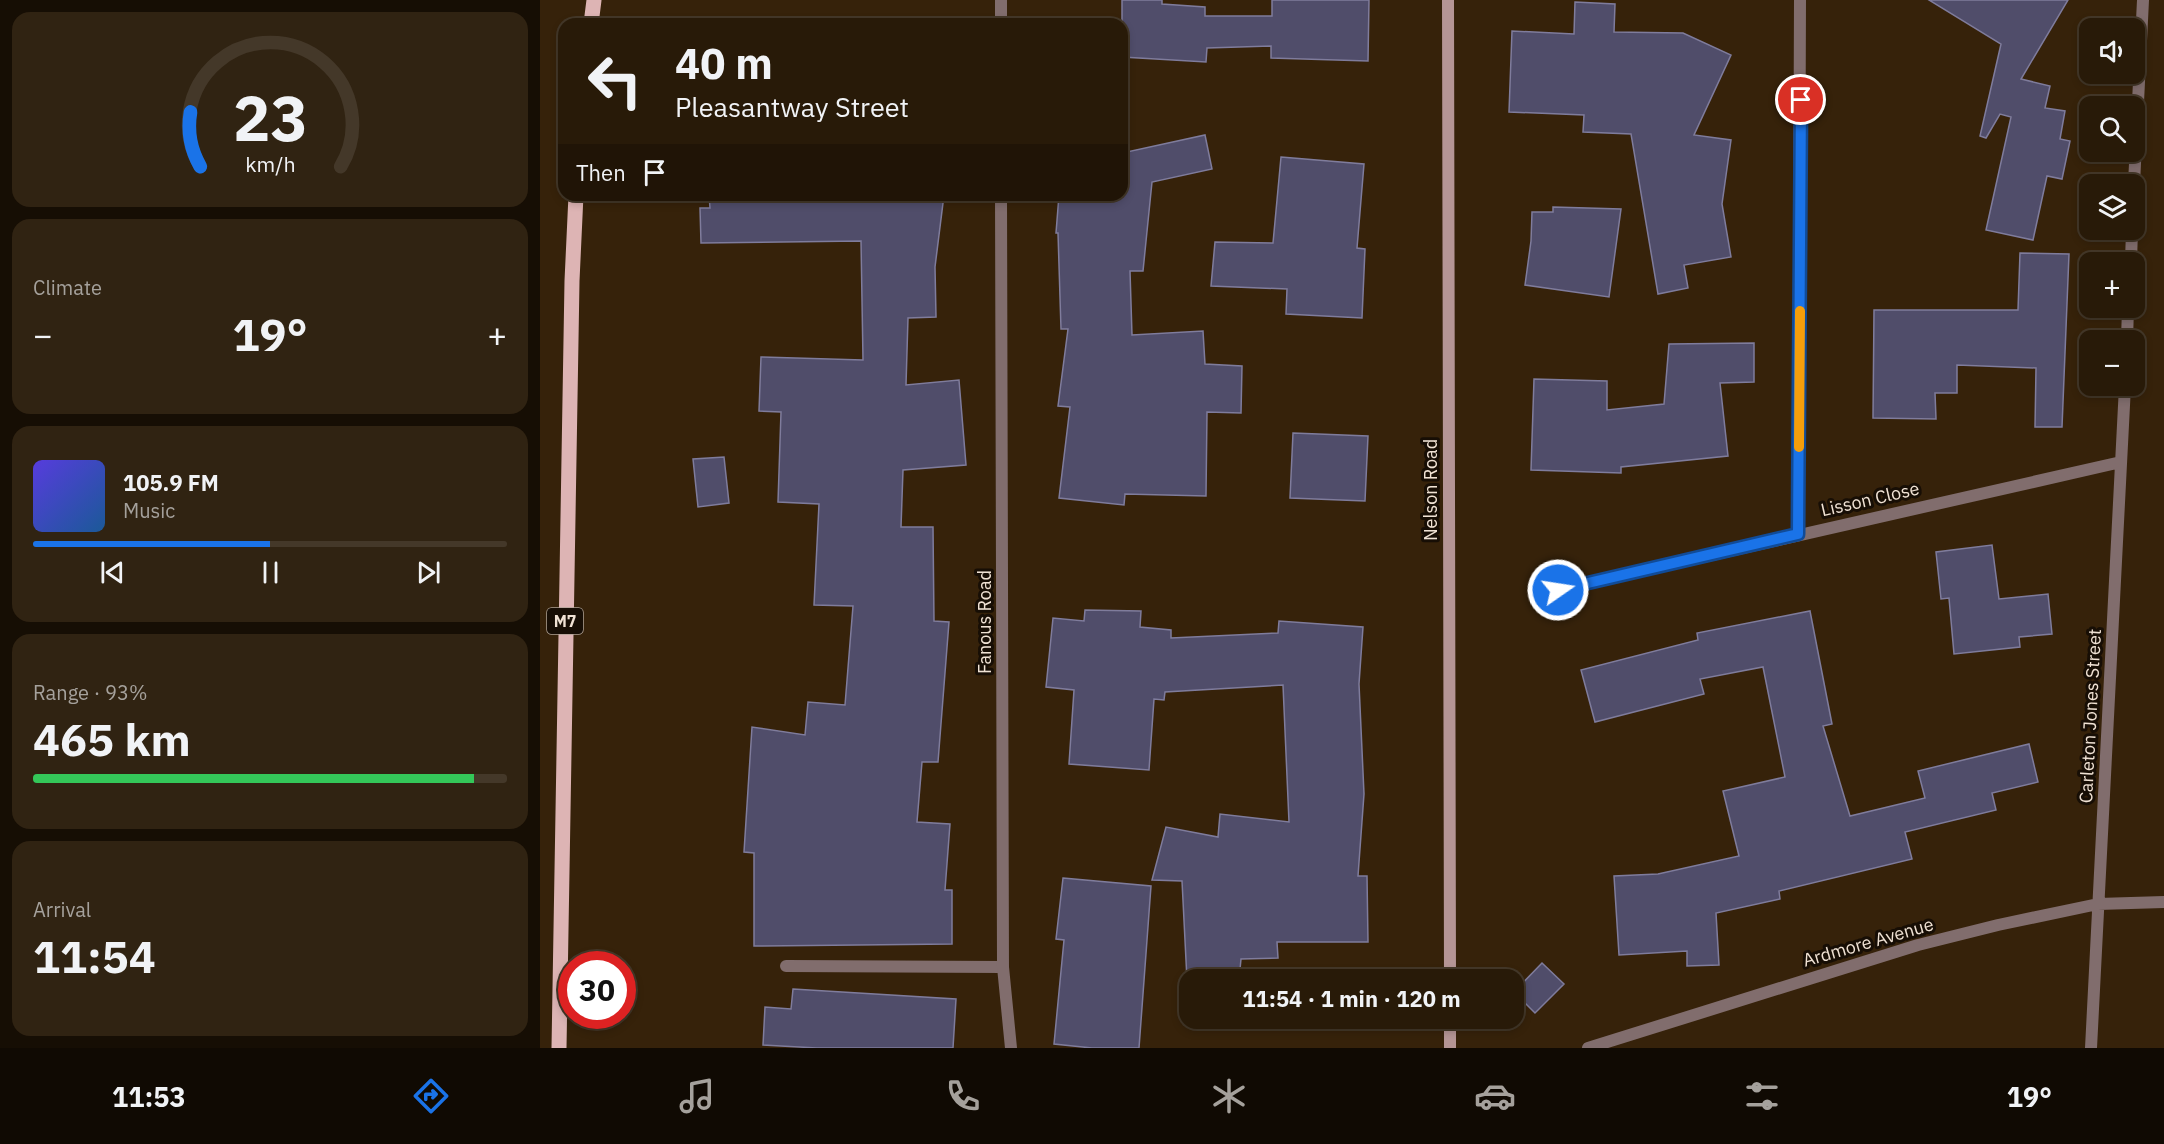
<!DOCTYPE html>
<meta charset="utf-8">
<style>
:root{--surface:#281a08;--page:#302312;--text:#f1f3f6;--muted:#a5a19c;--line:#443829;--accent:#1a73e8}
body{margin:0;font-family:"IBM Plex Sans",sans-serif;background:var(--page);color:var(--text);height:100vh;display:flex;flex-direction:column;font-size:22px;white-space:nowrap}
*{box-sizing:border-box;margin:0}
p{font-size:20px;color:var(--muted)}
.icon{flex:none;width:33px;height:33px;fill:none;stroke:currentColor;stroke-width:2;stroke-linecap:round;stroke-linejoin:round}
.map{position:relative;flex:1;overflow:hidden}
.sheet{display:flex;flex-direction:column;gap:12px;padding:12px;background:#160e04;width:540px}
.sheet>*{flex:none}
.hud{position:absolute;left:18px;top:18px;width:570px;height:183px;border-radius:18px;box-shadow:0 3px 9px #0003,0 0 0 2px var(--line);background:#281a08;color:var(--text);overflow:hidden}
.controls{position:absolute;left:1539px;top:18px;display:grid;gap:12px}
.controls a{display:grid;place-items:center;width:66px;height:66px;border-radius:12px;background:var(--surface);box-shadow:0 3px 9px #0003,0 0 0 2px var(--line);font-size:30px}
.speed{position:absolute;left:18px;top:951px;display:flex;gap:12px;font-size:30px;font-weight:700;text-align:center}
.speed>*{display:grid;place-content:center;width:78px;height:78px;border-radius:50%;background:var(--surface);box-shadow:0 3px 9px #0003,0 0 0 2px var(--line);line-height:1}
.speed .limit{border:9px solid #d22;background:#fff;color:#111}
.pin{position:absolute;display:grid;place-items:center;width:51px;height:51px;color:#fff;margin:-26px;border:3px solid #fff;border-radius:50%;box-shadow:0 2px 6px #0007}
.me{position:absolute;width:66px;margin:-33px;rotate:77deg;stroke-linejoin:round;filter:drop-shadow(0 0 4px #0008)}
.turn{display:flex;align-items:center;gap:21px;height:126px;padding:0 18px;font-size:27px}
.turn .icon{width:78px;height:78px;stroke-width:2.5}
.turn b{display:block;font-size:42px;line-height:51px}
.then{display:flex;align-items:center;height:57px;padding:0 18px;background:#0003;gap:12px;font-size:22px}
.big{font-size:45px;font-weight:700;line-height:1.1}
.sheet .tile{flex:1;display:flex;flex-direction:column;justify-content:center;gap:9px;min-width:0;padding:0 21px;border-radius:18px;background:var(--page)}
.sheet .dial{align-items:center;gap:0}
.dial svg{height:156px;overflow:visible;fill:none;stroke:var(--line);stroke-width:7;stroke-linecap:round;text-anchor:middle}
.dial text{fill:var(--text);stroke:none}
.song{display:flex;align-items:center;gap:18px}
.cover{width:72px;height:72px;border-radius:9px;background:linear-gradient(135deg,hsl(250 70% 55%),hsl(210 70% 35%))}
.played{height:6px;border-radius:3px;background:linear-gradient(90deg,var(--accent) 50%,var(--line) 50%)}
.keys{display:flex;justify-content:space-around;direction:ltr}
.heat{display:flex;justify-content:space-between;align-items:center;font-size:33px;direction:ltr}
.charge{height:9px;border-radius:4px;background:linear-gradient(90deg,#34c759 93%,var(--line) 0)}
.trip{position:absolute;left:639px;top:969px;width:345px;height:60px;border-radius:18px;background:var(--surface);box-shadow:0 3px 9px #0003,0 0 0 2px var(--line);font-weight:700;line-height:60px;text-align:center}
.tabs{display:flex;height:96px;justify-content:space-around;align-items:center;background:#100a03;color:var(--muted)}
.tabs .icon{width:42px;height:42px}
.tabs .on{color:var(--accent)}
.tabs b{font-size:27px;color:var(--text)}
main{display:flex;flex:1;min-height:0}
.map>svg:first-child{display:block}
.building{fill:#504d6a;stroke:#7f7c9c;stroke-width:1.5}
.lines{fill:none;stroke-linecap:round;stroke-linejoin:round}
.lane{stroke:#816d6d;stroke-width:12}
.street{stroke:#816d6d;stroke-width:12}
.secondary{stroke:#b59595;stroke-width:12}
.primary{stroke:#ddb4b4;stroke-width:15}
.route-casing{stroke:#114b97;stroke-width:15}
.route{stroke:#1a73e8;stroke-width:10}
.slow{stroke:#f59e0b;stroke-width:10}
.labels{text-anchor:middle;dominant-baseline:central;stroke-width:6;stroke-linejoin:round;paint-order:stroke}
.shield{fill:#170e05;stroke:#afa296;stroke-width:1.5}
.shield-label{font-size:16px;font-weight:bold;fill:#f0e2d4}
.street-label{font-size:18px;fill:#f0e2d4;stroke:#170e05}
</style>
<main>
<section class="sheet">
<div class="tile dial"><svg viewBox="0 0 100 80">
<path d="M14 69A42 42 0 1 1 86 69"/>
<path d="M14 69A42 42 0 0 1 9 41" stroke="#1a73e8"/>
<text x="50" y="56" font-size="32" font-weight="700">23</text>
<text x="50" y="72" font-size="11">km/h</text>
</svg></div>
<div class="tile"><p>Climate</p>
<div class="heat"><a>−</a><b class="big">19°</b><a>+</a></div>
</div>
<div class="tile">
<div class="song"><i class="cover"></i><div><b>105.9 FM</b><p>Music</p></div></div>
<div class="played"></div>
<div class="keys"><svg class="icon" aria-label="previous" viewBox="0 0 24 24"><path d="M18 5L8 12l10 7zM5 5v14"/></svg><svg class="icon" aria-label="pause" viewBox="0 0 24 24"><path d="M8 5v14M16 5v14"/></svg><svg class="icon" aria-label="next" viewBox="0 0 24 24"><path d="M6 5l10 7-10 7zM19 5v14"/></svg></div>
</div>
<div class="tile"><p>Range · 93%</p><b class="big">465 km</b><div class="charge"></div></div>
<div class="tile"><p>Arrival</p><b class="big">11:54</b></div>
</section>
<div class="map">
<svg width="1624" height="1048" viewBox="0 0 1624 1048">
<rect width="100%" height="100%" fill="#36220a"/>
<!-- building -->
<path class="building" d="M 582,0 L 622,0 L 622,4 L 665,7 L 665,16 L 732,16 L 732,0 L 829,0 L 828,61 L 731,58 L 731,46 L 667,48 L 666,62 L 582,57 Z
M 1389,0 L 1528,0 L 1481,79 L 1510,86 L 1505,108 L 1525,111 L 1520,139 L 1530,141 L 1522,179 L 1507,176 L 1493,240 L 1446,230 L 1471,117 L 1460,114 L 1446,138 L 1440,136 L 1461,44 Z
M 1035,2 L 1075,4 L 1074,32 L 1143,33 L 1191,55 L 1154,135 L 1191,140 L 1182,204 L 1191,257 L 1144,265 L 1148,288 L 1118,294 L 1091,134 L 1043,132 L 1044,115 L 969,112 L 972,31 L 1034,34 Z
M 665,135 L 672,169 L 612,182 L 603,271 L 590,271 L 592,335 L 663,331 L 665,364 L 702,366 L 701,413 L 667,412 L 666,496 L 585,494 L 584,505 L 519,498 L 530,407 L 518,406 L 528,329 L 521,329 L 518,233 L 516,233 L 519,195 L 582,195 L 582,153 Z
M 741,157 L 824,164 L 817,248 L 825,249 L 822,318 L 746,314 L 747,289 L 671,286 L 675,242 L 733,243 Z
M 169,195 L 404,195 L 395,267 L 396,317 L 368,318 L 366,385 L 419,380 L 426,465 L 363,470 L 361,527 L 393,527 L 394,621 L 409,622 L 398,762 L 382,762 L 377,822 L 410,824 L 405,890 L 412,890 L 412,944 L 214,946 L 214,853 L 204,852 L 212,727 L 265,735 L 268,702 L 305,705 L 313,606 L 274,605 L 279,504 L 238,502 L 241,412 L 219,411 L 221,357 L 323,360 L 321,241 L 161,243 L 160,208 L 170,208 Z
M 1013,207 L 1081,209 L 1069,297 L 985,285 L 991,241 L 992,212 L 1013,212 Z
M 1480,253 L 1529,254 L 1522,427 L 1495,427 L 1496,368 L 1417,365 L 1417,393 L 1395,393 L 1396,419 L 1333,418 L 1334,310 L 1478,310 Z
M 1214,343 L 1214,382 L 1180,383 L 1188,456 L 1081,467 L 1081,473 L 991,470 L 994,379 L 1067,381 L 1067,410 L 1124,404 L 1129,344 Z
M 753,433 L 828,436 L 825,501 L 750,498 Z
M 184,457 L 189,503 L 158,507 L 153,459 Z
M 1452,545 L 1459,599 L 1508,594 L 1512,634 L 1479,637 L 1480,647 L 1414,654 L 1409,598 L 1401,599 L 1396,552 Z
M 545,610 L 601,611 L 600,627 L 631,630 L 631,638 L 738,633 L 739,621 L 823,627 L 819,684 L 824,794 L 818,876 L 827,876 L 828,942 L 737,942 L 738,958 L 701,959 L 699,980 L 647,980 L 642,881 L 612,880 L 626,827 L 678,837 L 680,814 L 749,822 L 743,685 L 625,692 L 624,700 L 614,699 L 609,770 L 529,764 L 534,690 L 506,687 L 513,618 L 544,621 Z
M 1270,611 L 1292,724 L 1283,726 L 1310,816 L 1385,798 L 1378,771 L 1489,744 L 1498,782 L 1452,793 L 1456,810 L 1365,832 L 1372,859 L 1239,891 L 1240,899 L 1176,913 L 1179,965 L 1147,966 L 1147,951 L 1079,955 L 1074,876 L 1118,874 L 1199,856 L 1183,791 L 1245,777 L 1223,667 L 1160,679 L 1164,694 L 1055,722 L 1041,670 L 1158,640 L 1157,633 Z
M 523,878 L 611,886 L 599,1048 L 552,1048 L 514,1044 L 524,940 L 516,939 Z
M 1002,963 L 1024,984 L 995,1013 L 974,992 Z
M 253,989 L 416,999 L 413,1048 L 277,1048 L 223,1045 L 225,1007 L 251,1009 Z"/>
<g class="lines">
<!-- lane -->
<path class="lane" d="M 246,966 L 463,967"/>
<!-- street -->
<path class="street" d="M 461,0 L 461,24
M 1594,184 L 1603,0
M 461,195 L 463,967 L 471,1048
M 1591,262 L 1592,230
M 1587,340 L 1588,308
M 1258,534 L 1260,0
M 1018,590 L 1581,462
M 1048,1048 L 1378,945 L 1458,925 L 1558,904 L 1624,902
M 1551,1048 L 1585,386"/>
<!-- secondary -->
<path class="secondary" d="M 908,0 L 910,980
M 910,1018 L 910,1048"/>
<!-- primary -->
<path class="primary" d="M 51,24 L 54,0
M 19,1048 L 32,281 L 36,195"/>
</g>
<g class="lines">
<!-- route casing -->
<g class="route-casing">
<path id="route" d="M 1018,590 L 1258,534 L 1261,100"/>
</g>
<!-- route -->
<use href="#route" class="route"/>
<!-- slow -->
<path class="slow" d="M 1259,447 L 1260,311"/>
</g>
<g class="labels">
<!-- shield labels -->
<rect class="shield" x="7" y="608" width="36" height="26" rx="4.5"/>
<g class="shield-label">
<text x="25" y="621">M7</text>
</g>
<!-- street labels -->
<g class="street-label">
<text transform="translate(890 490) rotate(-90)">Nelson Road</text>
<text transform="translate(1330 499) rotate(-13)">Lisson Close</text>
<text transform="translate(444 622) rotate(-90)">Fanous Road</text>
<text transform="translate(1550 716) rotate(-87)">Carleton Jones Street</text>
<text transform="translate(1328 942) rotate(-16)">Ardmore Avenue</text>
</g>
</g>
</svg>
<div class="controls">
<a><svg class="icon" aria-label="sound" viewBox="0 0 24 24"><path d="M4 9h4l5-4v14l-5-4H4zM17 9q2 3 0 6"/></svg></a>
<a><svg class="icon" aria-label="search" viewBox="0 0 24 24"><circle cx="10" cy="10" r="6"/><path d="M15 15l6 6"/></svg></a>
<a><svg class="icon" aria-label="layers" viewBox="0 0 24 24"><path d="M12 4l9 5-9 5-9-5zM3 14l9 5 9-5"/></svg></a>
<a>+</a>
<a>−</a>
</div>
<div class="speed"><div class="limit">30</div></div>
<div class="pin" style="left:1261px;top:100px;background:#d93025"><svg class="icon" aria-label="arrive" viewBox="0 0 24 24"><path d="M6 21V4h12l-3 4 3 4H6"/></svg></div>
<svg class="me" style="left:1018px;top:590px" viewBox="-20 -20 40 40"><circle r="17" fill="#1a73e8" stroke="#fff" stroke-width="3"/><path d="M0-11L8 9 0 5-8 9z" fill="#fff"/></svg>
<div class="trip">11:54 · 1 min · 120 m</div>
<div class="hud">
<div class="turn"><svg class="icon" aria-label="left" viewBox="0 0 24 24"><path d="M17 20v-9H6M10 6l-5 5 5 5"/></svg><div><b>40 m</b>Pleasantway Street</div></div>
<div class="then">Then<svg class="icon" aria-label="arrive" viewBox="0 0 24 24"><path d="M6 21V4h12l-3 4 3 4H6"/></svg></div>
</div>
</div>
</main>
<nav class="tabs">
<b>11:53</b>
<svg class="icon on" aria-label="directions" viewBox="0 0 24 24"><path d="M12 3l9 9-9 9-9-9zM9 14v-3h6M13 9l2 2-2 2"/></svg>
<svg class="icon" aria-label="music" viewBox="0 0 24 24"><path d="M9 18V5l10-2v13"/><circle cx="6" cy="18" r="3"/><circle cx="16" cy="16" r="3"/></svg>
<svg class="icon" aria-label="phone" viewBox="0 0 24 24"><path d="M5 4h4l2 5-3 2q2 4 5 5l2-3 5 2v4C11 20 4 13 5 4z"/></svg>
<svg class="icon" aria-label="climate" viewBox="0 0 24 24"><path d="M12 3v18M4 7l16 10M4 17L20 7"/></svg>
<svg class="icon" aria-label="car" viewBox="0 0 24 24"><path d="M5 17H2v-5l4-1 3-4h7l3 4 3 1v5h-3M9 17h6M6 11h13"/><circle cx="7" cy="17" r="2"/><circle cx="17" cy="17" r="2"/></svg>
<svg class="icon" aria-label="filters" viewBox="0 0 24 24"><path d="M4 7h16M4 17h16"/><circle cx="9" cy="7" r="2"/><circle cx="15" cy="17" r="2"/></svg>
<b>19°</b>
</nav>
